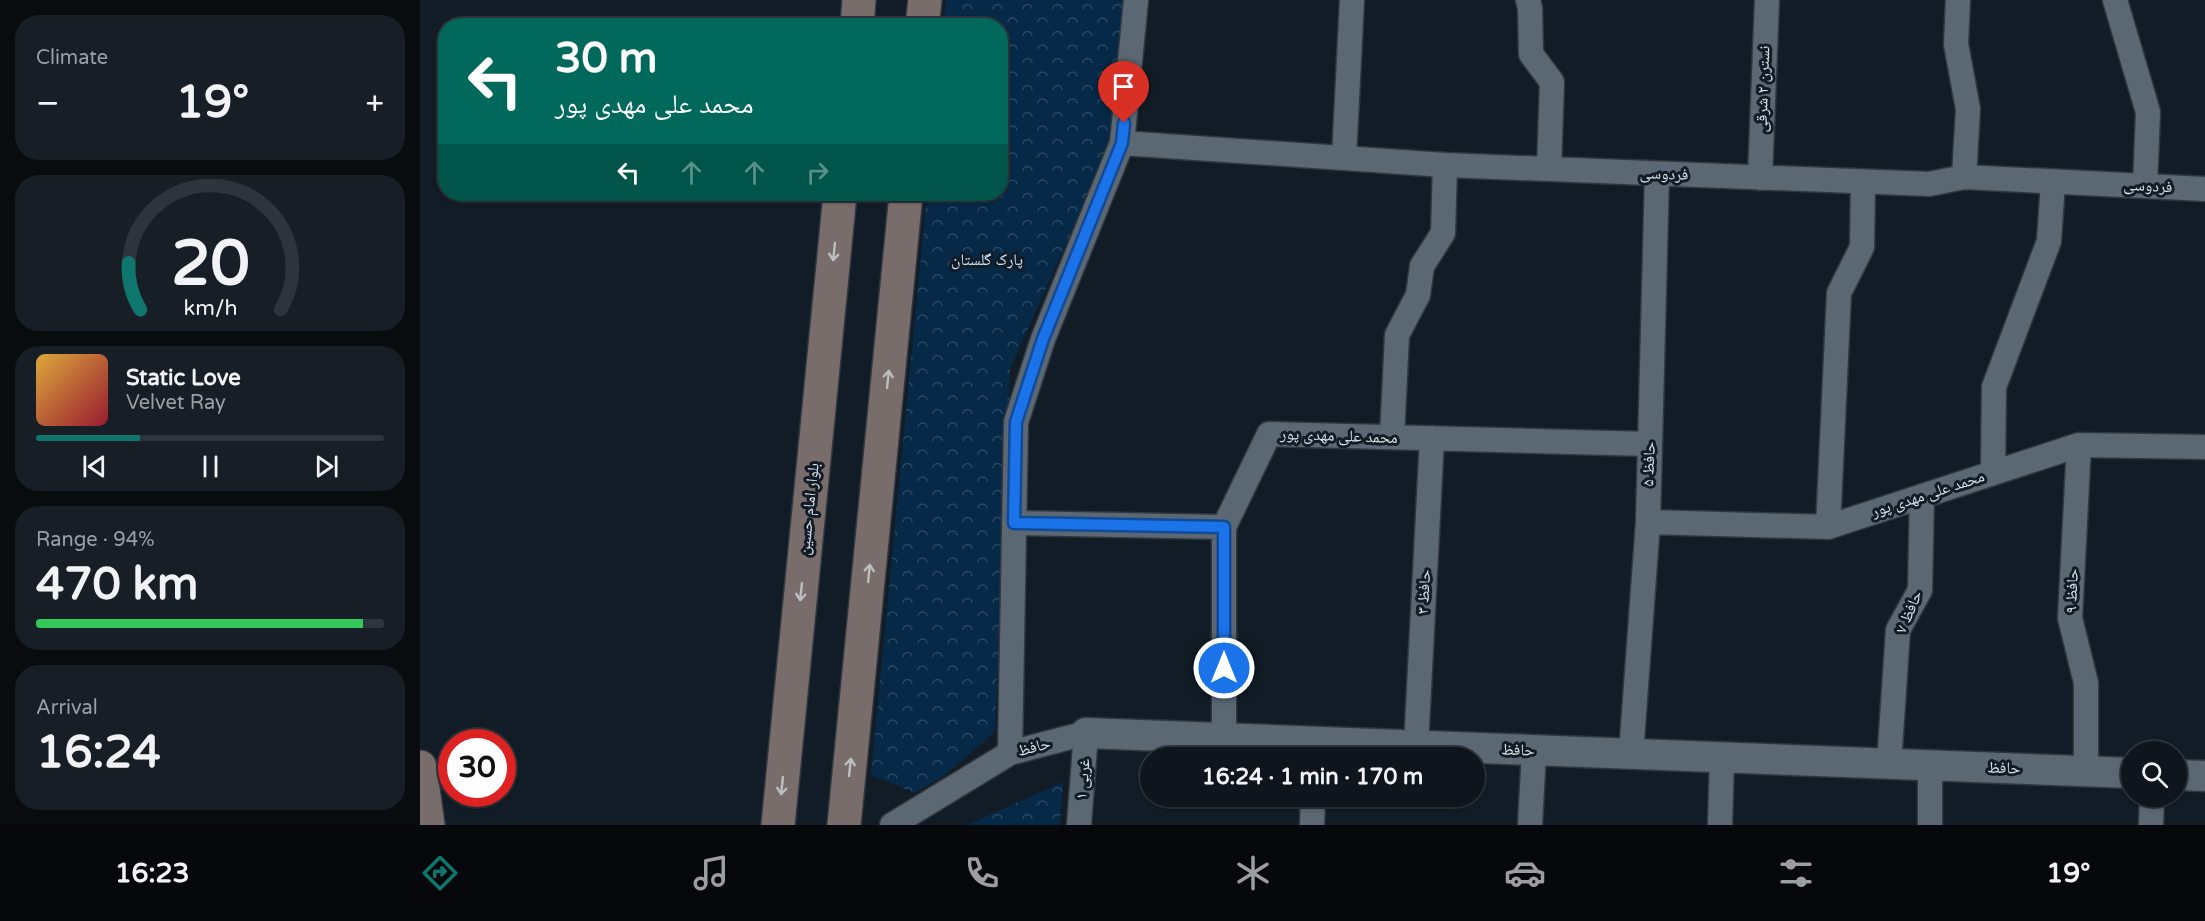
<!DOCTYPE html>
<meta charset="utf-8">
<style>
:root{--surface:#0e151c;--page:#171e25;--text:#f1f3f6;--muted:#9b9fa3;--line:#2e343b;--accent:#0f766e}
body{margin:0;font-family:"Varela Round","Noto Naskh Arabic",sans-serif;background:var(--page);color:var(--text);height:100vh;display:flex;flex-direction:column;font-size:22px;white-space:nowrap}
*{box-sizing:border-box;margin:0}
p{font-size:20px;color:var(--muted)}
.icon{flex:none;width:33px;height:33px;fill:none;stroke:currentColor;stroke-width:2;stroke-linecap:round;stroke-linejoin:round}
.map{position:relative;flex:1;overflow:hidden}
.drawer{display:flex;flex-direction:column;gap:15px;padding:15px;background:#080c0f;width:420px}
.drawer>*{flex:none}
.hud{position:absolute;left:18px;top:18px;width:570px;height:183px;border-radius:24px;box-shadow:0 2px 4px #0004,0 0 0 2px var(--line);background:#00695c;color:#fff;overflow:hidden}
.controls{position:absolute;left:1701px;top:741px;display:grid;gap:12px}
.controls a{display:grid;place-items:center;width:66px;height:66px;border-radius:50%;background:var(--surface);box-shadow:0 2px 4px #0004,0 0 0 2px var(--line);font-size:30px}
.speed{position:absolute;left:18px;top:729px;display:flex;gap:12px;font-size:30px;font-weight:700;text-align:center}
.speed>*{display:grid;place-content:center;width:78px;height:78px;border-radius:50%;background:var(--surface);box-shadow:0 2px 4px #0004,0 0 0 2px var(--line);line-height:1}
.speed .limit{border:9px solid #d22;background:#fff;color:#111}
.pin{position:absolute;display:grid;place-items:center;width:51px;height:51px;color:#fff;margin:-62px -26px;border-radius:50% 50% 50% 0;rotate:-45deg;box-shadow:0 0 6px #0007}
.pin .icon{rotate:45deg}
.me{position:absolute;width:66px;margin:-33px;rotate:0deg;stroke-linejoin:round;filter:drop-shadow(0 0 4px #0008)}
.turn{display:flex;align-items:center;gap:21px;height:126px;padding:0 18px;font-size:27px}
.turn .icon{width:78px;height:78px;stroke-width:2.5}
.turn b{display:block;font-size:42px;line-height:51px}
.lanes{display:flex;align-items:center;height:57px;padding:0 18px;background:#0003;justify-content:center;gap:30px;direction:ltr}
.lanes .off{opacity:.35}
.big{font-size:45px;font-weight:700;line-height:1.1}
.drawer .tile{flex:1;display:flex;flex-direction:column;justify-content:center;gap:9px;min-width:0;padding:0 21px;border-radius:24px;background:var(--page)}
.drawer .dial{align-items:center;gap:0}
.dial svg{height:156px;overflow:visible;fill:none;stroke:var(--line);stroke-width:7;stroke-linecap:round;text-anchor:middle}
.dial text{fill:var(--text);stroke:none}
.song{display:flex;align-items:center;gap:18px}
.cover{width:72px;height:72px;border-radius:9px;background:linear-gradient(135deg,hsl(40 70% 55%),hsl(350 70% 35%))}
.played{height:6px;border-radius:3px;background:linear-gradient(90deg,var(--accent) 30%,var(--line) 30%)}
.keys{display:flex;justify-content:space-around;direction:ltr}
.heat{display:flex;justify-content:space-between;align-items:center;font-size:33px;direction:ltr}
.charge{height:9px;border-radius:4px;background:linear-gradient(90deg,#34c759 94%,var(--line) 0)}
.trip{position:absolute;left:720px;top:747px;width:345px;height:60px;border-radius:30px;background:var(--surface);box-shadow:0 2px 4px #0004,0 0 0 2px var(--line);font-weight:700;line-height:60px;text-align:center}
.menu{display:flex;height:96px;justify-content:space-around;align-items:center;background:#06080b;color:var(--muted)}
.menu .icon{width:42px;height:42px}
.menu .active{color:var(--accent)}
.menu b{font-size:27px;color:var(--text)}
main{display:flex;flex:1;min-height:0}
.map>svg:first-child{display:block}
.park{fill:url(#park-crowns)}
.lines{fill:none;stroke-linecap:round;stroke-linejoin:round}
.minor-casing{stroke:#31373f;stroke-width:27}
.tertiary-casing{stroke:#31373f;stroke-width:33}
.secondary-casing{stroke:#31373f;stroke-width:36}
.minor{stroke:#5b6874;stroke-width:24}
.tertiary{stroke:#5b6874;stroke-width:30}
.secondary{stroke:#786d6a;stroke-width:33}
.oneway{stroke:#bcbec2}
.route-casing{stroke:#114b97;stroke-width:15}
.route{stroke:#1a73e8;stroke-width:10}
.labels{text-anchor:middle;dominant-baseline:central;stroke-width:6;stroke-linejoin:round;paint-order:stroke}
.street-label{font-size:16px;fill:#d9e0e8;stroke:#121c26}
.park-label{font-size:16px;fill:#cbe5ff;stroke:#121c26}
</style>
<main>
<section class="drawer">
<div class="tile"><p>Climate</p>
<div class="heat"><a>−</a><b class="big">19°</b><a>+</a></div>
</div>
<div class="tile dial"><svg viewBox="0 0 100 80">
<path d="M14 69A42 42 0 1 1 86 69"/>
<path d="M14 69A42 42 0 0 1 8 45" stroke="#0f766e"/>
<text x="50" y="56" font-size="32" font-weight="700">20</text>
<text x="50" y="72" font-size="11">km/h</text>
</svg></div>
<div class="tile">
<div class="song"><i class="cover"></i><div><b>Static Love</b><p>Velvet Ray</p></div></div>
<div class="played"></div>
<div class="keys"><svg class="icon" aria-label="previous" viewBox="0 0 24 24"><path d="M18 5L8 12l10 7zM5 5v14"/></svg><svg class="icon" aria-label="pause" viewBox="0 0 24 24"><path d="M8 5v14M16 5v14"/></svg><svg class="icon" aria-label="next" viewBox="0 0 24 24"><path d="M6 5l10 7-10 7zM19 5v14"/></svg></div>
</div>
<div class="tile"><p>Range · 94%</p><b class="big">470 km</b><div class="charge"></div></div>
<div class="tile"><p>Arrival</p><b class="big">16:24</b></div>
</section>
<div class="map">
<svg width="1785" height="825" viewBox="0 0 1785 825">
<defs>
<pattern id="park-crowns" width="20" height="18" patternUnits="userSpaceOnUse" patternTransform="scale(1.5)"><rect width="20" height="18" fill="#062947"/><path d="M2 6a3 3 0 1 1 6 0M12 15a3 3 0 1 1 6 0" fill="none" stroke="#2a4862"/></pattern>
</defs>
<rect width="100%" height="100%" fill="#121c26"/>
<!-- park -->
<path class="park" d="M 526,0 L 704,0 L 692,141 L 590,369 L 575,732 L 525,775 L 495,793 L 451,775 L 507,194 L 580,194 L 580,26 L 523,25 Z
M 643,782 L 640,825 L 547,825 Z"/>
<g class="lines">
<!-- minor casing -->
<g class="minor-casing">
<path id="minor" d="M 1108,0 L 1110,8 L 1111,54 L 1132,82 L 1129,169
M 1538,0 L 1536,44 L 1548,109 L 1544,177
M 1695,0 L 1728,112 L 1725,186
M 702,143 L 1025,165 L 1509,184 L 1544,177 L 1785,189
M 924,158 L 932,0
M 1340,178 L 1347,0
M 972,437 L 977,335 L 998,295 L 1002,266 L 1023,233 L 1025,165
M 1659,445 L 1650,618 L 1666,683 L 1666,771
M 1573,473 L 1574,387 L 1629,241 L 1633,182
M 1228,522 L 1408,527 L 1659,445 L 1785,447
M 594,523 L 804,527 L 849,434 L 1230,444
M 1408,527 L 1419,293 L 1442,247 L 1443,182
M 804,738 L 804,527
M 996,746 L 1012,438
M 590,753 L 596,422 L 623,339 L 702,143 L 716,0
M 1211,754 L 1228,522 L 1237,174
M 1469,764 L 1478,630 L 1500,590 L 1502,496
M 472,825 L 590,753 L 666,733 L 659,825
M 892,825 L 893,796
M 1110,825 L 1114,751
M 1300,825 L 1302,757
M 1510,825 L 1510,765
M 1731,825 L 1732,796"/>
</g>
<!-- tertiary casing -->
<g class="tertiary-casing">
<path id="tertiary" d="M 666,733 L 1712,773
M 1756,775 L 1785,776"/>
</g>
<!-- secondary casing -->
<g class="secondary-casing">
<path id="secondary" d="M 437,26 L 439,0
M 502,26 L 505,0
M 0,767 L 8,825
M 358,825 L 420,194
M 424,825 L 486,194"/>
</g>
<!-- minor -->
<use href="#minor" class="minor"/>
<!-- tertiary -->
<use href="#tertiary" class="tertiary"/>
<!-- secondary -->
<use href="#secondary" class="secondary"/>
</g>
<!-- one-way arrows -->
<defs><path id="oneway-shaft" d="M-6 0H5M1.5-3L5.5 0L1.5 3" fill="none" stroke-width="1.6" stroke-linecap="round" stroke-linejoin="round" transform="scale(1.5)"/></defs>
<g class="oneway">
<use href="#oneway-shaft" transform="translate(414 252) rotate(96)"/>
<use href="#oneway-shaft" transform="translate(468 379) rotate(-84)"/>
<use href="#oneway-shaft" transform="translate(449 573) rotate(-84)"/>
<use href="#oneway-shaft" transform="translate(381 592) rotate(96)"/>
<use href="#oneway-shaft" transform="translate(430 767) rotate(-84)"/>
<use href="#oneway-shaft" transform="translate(362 786) rotate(96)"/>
</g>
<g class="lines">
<!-- route casing -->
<g class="route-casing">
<path id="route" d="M 704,123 L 702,143 L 623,339 L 596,422 L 594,523 L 804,527 L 804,668"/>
</g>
<!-- route -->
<use href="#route" class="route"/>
</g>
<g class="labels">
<!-- street labels -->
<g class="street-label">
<text transform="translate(1343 89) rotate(-88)">نسترن ۲ شرقی</text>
<text transform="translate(1244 174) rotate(2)">فردوسی</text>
<text transform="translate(1728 186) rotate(3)">فردوسی</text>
<text transform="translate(919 436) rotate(2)">محمد علی مهدی پور</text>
<text transform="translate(1229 464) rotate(-88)">حافظ ۵</text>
<text transform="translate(1508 494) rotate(-18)">محمد علی مهدی پور</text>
<text transform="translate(389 509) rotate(-84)">بلوار امام حسین</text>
<text transform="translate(1652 591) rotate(-88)">حافظ ۹</text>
<text transform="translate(1004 592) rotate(-87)">حافظ ۳</text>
<text transform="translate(1489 612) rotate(-67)">حافظ ۷</text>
<text transform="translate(614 747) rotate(-15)">حافظ</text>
<text transform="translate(1098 750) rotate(2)">حافظ</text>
<text transform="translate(1584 768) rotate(2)">حافظ</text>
<text transform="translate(663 779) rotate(-85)">۱ غربی</text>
</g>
<!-- park labels -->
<g class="park-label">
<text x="567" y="260">پارک گلستان</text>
</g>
</g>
</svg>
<div class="controls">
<a><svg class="icon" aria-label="search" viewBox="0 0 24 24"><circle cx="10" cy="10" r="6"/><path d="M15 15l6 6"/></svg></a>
</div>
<div class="speed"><div class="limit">30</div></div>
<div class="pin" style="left:704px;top:123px;background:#d93025"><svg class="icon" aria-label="arrive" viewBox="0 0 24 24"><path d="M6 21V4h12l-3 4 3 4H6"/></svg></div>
<svg class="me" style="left:804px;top:668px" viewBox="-20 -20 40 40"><circle r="17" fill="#1a73e8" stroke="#fff" stroke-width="3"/><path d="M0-11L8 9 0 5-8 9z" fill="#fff"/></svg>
<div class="trip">16:24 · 1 min · 170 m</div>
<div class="hud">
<div class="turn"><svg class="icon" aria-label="left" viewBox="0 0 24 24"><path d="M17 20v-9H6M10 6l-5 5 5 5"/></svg><div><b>30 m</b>محمد علی مهدی پور</div></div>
<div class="lanes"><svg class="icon" aria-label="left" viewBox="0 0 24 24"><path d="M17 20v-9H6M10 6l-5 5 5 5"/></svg><svg class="icon off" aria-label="ahead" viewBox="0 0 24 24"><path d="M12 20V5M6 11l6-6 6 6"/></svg><svg class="icon off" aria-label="ahead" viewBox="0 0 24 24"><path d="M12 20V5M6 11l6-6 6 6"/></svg><svg class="icon off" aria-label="right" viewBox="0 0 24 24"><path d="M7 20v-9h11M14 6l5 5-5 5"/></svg></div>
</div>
</div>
</main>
<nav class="menu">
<b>16:23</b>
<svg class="icon active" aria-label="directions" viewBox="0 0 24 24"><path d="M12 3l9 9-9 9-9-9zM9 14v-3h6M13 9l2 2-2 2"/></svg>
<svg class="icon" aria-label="music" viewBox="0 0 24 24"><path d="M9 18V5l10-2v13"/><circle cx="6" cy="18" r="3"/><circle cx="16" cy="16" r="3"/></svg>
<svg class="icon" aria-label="phone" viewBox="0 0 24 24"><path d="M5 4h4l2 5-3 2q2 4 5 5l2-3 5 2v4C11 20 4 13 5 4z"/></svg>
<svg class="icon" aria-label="climate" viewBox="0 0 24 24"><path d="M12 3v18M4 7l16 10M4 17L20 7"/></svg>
<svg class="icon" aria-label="car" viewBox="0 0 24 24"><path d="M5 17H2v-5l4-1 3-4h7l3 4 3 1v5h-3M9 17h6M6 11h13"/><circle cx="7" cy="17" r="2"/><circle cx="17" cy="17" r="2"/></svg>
<svg class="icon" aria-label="filters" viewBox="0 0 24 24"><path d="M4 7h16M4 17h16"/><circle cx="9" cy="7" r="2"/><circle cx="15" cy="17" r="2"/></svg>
<b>19°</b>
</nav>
